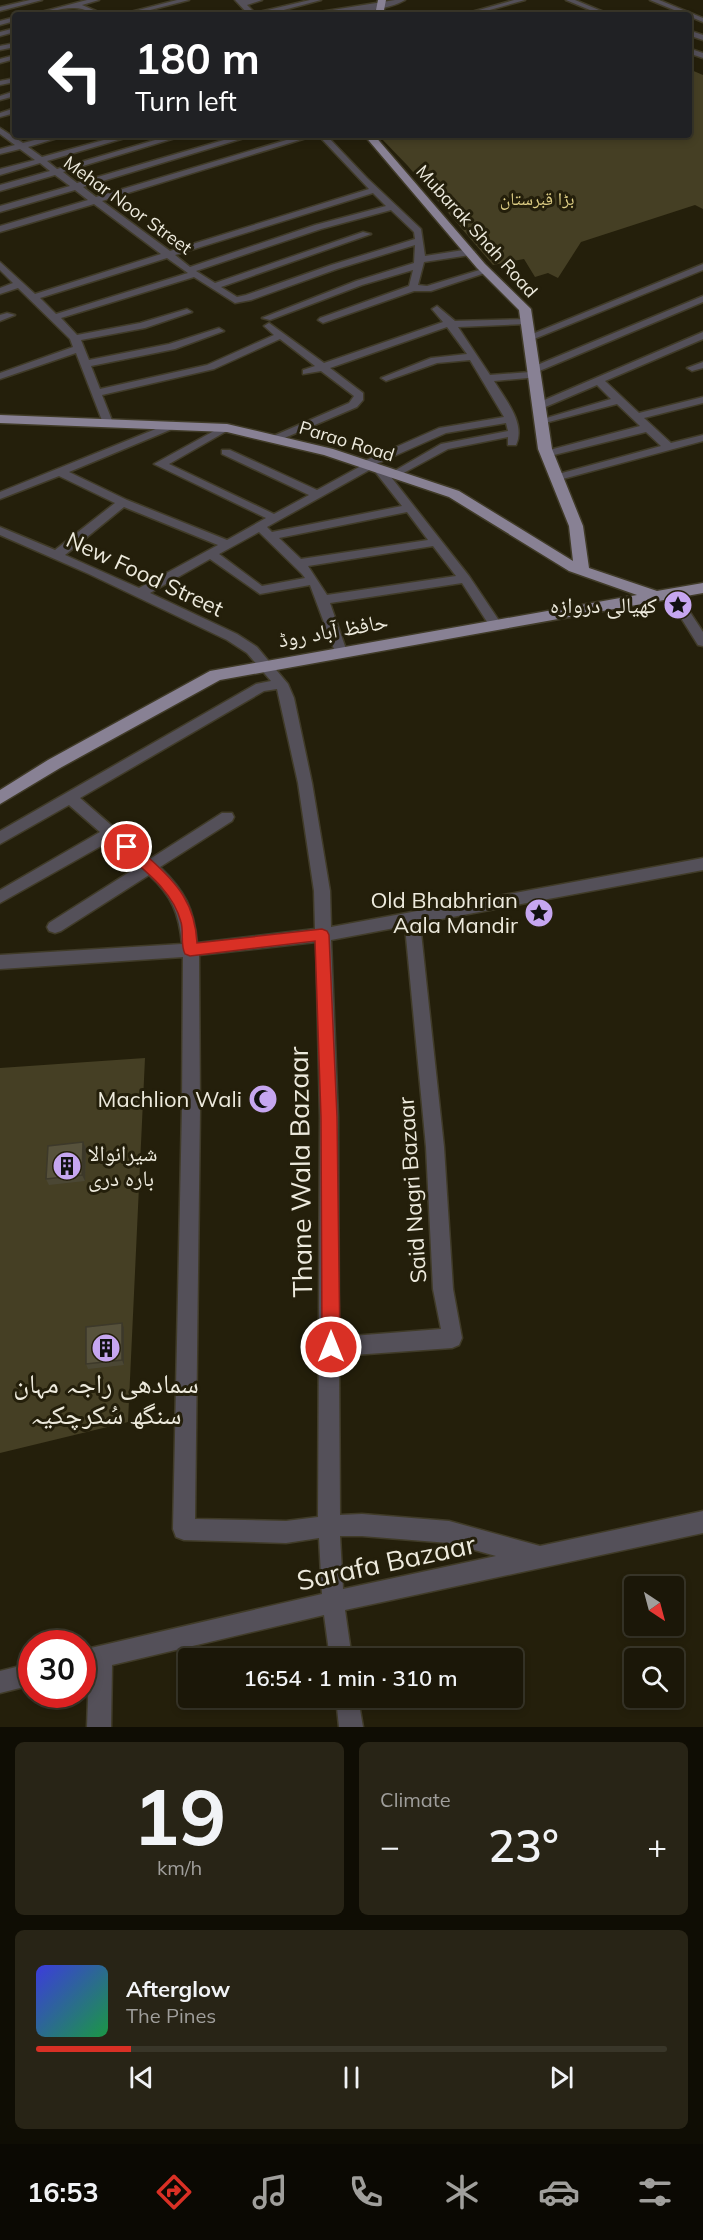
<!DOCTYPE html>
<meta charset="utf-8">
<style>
:root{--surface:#1b1708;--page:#282416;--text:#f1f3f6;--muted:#a09f9c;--line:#393629;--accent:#d93025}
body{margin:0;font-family:Mulish,"Noto Naskh Arabic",sans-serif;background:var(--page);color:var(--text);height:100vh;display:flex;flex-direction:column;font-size:22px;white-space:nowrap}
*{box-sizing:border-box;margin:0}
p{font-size:20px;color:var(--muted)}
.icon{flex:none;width:33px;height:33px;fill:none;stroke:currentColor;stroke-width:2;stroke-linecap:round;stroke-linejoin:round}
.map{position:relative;height:1727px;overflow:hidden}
.panel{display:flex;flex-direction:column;gap:15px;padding:15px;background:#0f0d04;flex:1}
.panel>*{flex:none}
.banner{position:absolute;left:12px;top:12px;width:680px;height:126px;border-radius:6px;box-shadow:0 3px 9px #0003,0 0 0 2px var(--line);background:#202124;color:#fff;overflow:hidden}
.needle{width:39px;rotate:144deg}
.controls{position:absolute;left:624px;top:1576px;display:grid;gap:12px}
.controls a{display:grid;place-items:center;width:60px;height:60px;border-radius:6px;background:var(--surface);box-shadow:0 3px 9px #0003,0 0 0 2px var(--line);font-size:30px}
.speed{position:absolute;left:18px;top:1630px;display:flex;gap:12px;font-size:30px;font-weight:700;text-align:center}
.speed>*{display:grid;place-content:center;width:78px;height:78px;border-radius:50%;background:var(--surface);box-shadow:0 3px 9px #0003,0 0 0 2px var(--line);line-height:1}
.speed .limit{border:9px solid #d22;background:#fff;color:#111}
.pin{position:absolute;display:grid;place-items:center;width:51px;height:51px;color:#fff;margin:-26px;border:3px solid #fff;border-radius:50%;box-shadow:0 2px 6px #0007}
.me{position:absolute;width:66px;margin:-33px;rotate:0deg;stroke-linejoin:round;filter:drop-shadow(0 0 4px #0008)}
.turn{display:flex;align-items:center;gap:21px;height:126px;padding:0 24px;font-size:27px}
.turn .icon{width:78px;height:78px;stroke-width:2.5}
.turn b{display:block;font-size:42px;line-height:51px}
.big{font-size:45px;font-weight:600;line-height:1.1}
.panel .tile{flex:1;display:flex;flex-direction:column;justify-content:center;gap:9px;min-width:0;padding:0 21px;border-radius:9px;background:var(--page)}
.panel .dial{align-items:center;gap:0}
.dial b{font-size:78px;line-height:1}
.song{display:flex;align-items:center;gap:18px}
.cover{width:72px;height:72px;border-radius:9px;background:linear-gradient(135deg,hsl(240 70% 55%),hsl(140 70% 35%))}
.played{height:6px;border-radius:3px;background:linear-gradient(90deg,var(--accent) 15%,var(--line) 15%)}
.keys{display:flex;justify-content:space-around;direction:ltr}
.heat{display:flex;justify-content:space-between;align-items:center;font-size:33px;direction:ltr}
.panel .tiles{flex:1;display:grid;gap:15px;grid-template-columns:1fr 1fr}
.tile:last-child{grid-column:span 2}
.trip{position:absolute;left:178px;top:1648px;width:345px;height:60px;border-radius:6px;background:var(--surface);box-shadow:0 3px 9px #0003,0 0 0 2px var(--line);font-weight:600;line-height:60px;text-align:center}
.dock{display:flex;height:96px;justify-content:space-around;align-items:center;background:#0b0903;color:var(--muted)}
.dock .icon{width:42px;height:42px}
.dock .active{color:var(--accent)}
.dock b{font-size:27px;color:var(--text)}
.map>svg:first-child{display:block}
.green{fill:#453f24}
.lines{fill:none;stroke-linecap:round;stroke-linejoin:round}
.minor-casing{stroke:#403b28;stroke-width:3}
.major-casing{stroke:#403b28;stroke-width:3}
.minor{fill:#545059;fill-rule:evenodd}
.major{fill:#888194;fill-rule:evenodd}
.wall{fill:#4b4734}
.shaded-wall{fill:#3d392a}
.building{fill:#57523c;stroke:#3d392a;stroke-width:1.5}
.route{fill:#d93025;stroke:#8d1f18;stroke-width:1.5}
.labels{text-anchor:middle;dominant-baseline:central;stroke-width:6;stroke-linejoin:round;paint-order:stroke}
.far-park-label{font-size:18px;fill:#dfcf86;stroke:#241f0b}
.far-street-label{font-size:18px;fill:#edeadd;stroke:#241f0b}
.street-label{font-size:22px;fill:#edeadd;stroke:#241f0b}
.poi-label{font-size:22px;fill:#edeadd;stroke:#241f0b;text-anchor:end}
.near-street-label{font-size:27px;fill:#edeadd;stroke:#241f0b}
.near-poi-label{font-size:27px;fill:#edeadd;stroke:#241f0b}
</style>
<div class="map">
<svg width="703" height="1727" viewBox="0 0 703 1727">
<rect width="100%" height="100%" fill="#241f0b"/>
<!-- green -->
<path class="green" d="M 689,69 L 703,75 L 703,209 L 695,205 L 581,242 L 558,278 L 548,273 L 535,277 L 524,259 L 493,265 L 407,165 L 378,135 L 688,135 Z
M 145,1058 L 128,1422 L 0,1453 L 0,1068 Z"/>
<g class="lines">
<!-- minor casing -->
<g class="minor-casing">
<path id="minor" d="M 30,0 L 42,0 L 0,11 L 0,7 Z
M 87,0 L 99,0 L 82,5 L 105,15 C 94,15 83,7 73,8 C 58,8 45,15 30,15 Z
M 177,0 L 189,0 L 131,15 L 119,15 Z
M 235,0 L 262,0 L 247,5 L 255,13 L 310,0 L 321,0 L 265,15 L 249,15 Z
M 395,0 L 405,0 C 381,14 329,15 301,15 Z
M 514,0 L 525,0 L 472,15 L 461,15 Z
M 566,0 L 575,0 L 611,15 L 602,15 Z
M 650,0 L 659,0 L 703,18 L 703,22 Z
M 15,17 L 15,21 L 0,25 L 0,21 Z
M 15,28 L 15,32 L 0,36 L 0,32 Z
M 688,30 L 703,35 L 703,40 L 688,35 Z
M 15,43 L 15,47 L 0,50 L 0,46 Z
M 688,48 L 703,53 L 703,58 L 688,53 Z
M 15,55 L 15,59 L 0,63 L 0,59 Z
M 15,78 L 15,82 L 0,85 L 0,81 Z
M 12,92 L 15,92 L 15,96 L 0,100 L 0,96 Z
M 12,109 L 15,109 L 15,113 L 0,117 L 0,113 Z
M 0,128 L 23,143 L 54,135 L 67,135 L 28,147 L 42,157 L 122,135 L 135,135 L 47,161 L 57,169 L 172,135 L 185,135 L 63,172 L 77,183 L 241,135 L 254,135 L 83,187 L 96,197 L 303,135 L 316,135 L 102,201 L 170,251 L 369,189 L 318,135 L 326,135 L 367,178 L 421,229 L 425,256 L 470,249 L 475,252 L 470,255 L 424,262 L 418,285 L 427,286 L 486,268 L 491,271 L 431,291 L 414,291 L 323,323 L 318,320 L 320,318 L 409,286 L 413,270 L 362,285 L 270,320 L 262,318 L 356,281 L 414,263 L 415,245 L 337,269 L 251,300 L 235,303 L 194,277 L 61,318 L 77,335 L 140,323 L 187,309 L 192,312 L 145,328 L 81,340 L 89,360 L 169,344 L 219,328 L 224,331 L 175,349 L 91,366 L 100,389 L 207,365 L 274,335 L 264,326 L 269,323 L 324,363 L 443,322 L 432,309 L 437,306 L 455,321 L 530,319 L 530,323 L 527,324 L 458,327 L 490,375 L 530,372 L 530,368 L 703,296 L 703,302 L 537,372 L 540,375 L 539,377 L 494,381 C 505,399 526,423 516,445 L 508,445 L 508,437 L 448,449 L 398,476 L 391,477 L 469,576 L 502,625 L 501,628 L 491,628 L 462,583 L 330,603 L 347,652 L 341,656 L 335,652 L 310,585 L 260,594 L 210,559 L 150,593 L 237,634 L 257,647 L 288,684 L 294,698 L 312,783 L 330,891 L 331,927 L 703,858 L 703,870 L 420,923 L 444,1147 L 453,1289 L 462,1338 L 459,1345 L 452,1348 L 339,1356 L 340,1515 L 362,1514 L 449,1521 L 540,1546 L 703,1511 L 703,1533 L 345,1610 L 352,1659 L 330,1659 L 324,1615 L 112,1665 L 111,1727 L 87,1727 L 89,1671 L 82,1672 L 82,1650 L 322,1594 L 319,1538 L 286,1543 L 184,1540 L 176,1537 L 173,1529 L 182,1108 L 183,957 L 0,969 L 0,955 L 182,944 C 179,913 172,896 149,875 L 61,931 L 55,933 L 49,931 L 47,927 L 49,923 L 139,866 L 110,841 L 0,903 L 0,890 L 100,832 L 69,805 L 0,844 L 0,831 L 256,684 L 271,681 L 247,653 L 227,640 L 89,574 L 0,535 L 0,527 L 55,550 L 115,503 L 59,476 L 0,499 L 0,492 L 173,422 L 177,423 L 177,427 L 69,472 L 127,500 L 227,540 L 266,518 L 154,464 L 223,426 L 231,426 L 232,428 L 169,464 L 274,514 L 309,495 L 222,454 L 222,450 L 230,450 L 317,490 L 361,466 L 362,462 L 439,428 L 504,417 L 470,360 L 437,363 L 386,381 L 381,378 L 431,358 L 467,354 L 447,327 L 330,368 L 363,393 L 363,400 L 357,407 L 275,442 L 270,439 L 271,437 L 349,403 L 354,396 L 321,371 L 303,374 L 303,370 L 315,366 L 280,339 L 214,369 L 102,395 L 113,423 L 108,426 L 103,423 L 76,353 L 0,379 L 0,373 L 73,347 L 70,339 L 18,288 L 0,294 L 0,288 L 13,283 L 0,270 L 0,262 L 35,294 L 161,254 L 94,204 L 0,232 L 0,226 L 88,200 L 75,190 L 0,212 L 0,206 L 70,186 L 55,175 L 0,191 L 0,185 L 50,171 L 40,163 L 0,175 L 0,169 L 35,160 L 20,149 L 0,154 L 0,149 L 15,145 L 0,134 ZM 373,193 L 386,206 L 315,225 L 190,267 L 175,255 ZM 391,210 L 414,232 L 415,239 L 331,265 L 246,295 L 237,297 L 221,287 L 371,234 L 363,232 L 215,283 L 196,271 L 321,229 ZM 167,258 L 188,273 L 56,314 L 40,298 ZM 506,423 L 508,431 L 441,444 L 389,474 L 383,467 L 375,467 L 373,469 L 402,506 L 272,532 L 267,527 L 373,468 L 374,465 L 446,433 ZM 124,507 L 218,545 L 139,588 L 65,555 ZM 407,512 L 428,540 L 301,559 L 279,538 ZM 259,532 L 302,574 L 305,578 L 262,586 L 219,554 ZM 433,546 L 456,576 L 327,595 L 308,566 ZM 277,689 L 298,783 L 314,891 L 315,929 L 197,943 C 194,909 185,891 160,867 L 232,821 L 234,817 L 232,813 L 222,813 L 150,859 L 80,798 L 264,691 ZM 405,926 L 426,1147 L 433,1289 L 441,1329 L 339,1337 L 338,1117 L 331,940 ZM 316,942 L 320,1117 L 318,1517 L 286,1521 L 195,1519 L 200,1108 L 199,955 ZM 340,1536 L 362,1536 L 449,1543 L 496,1556 L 343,1589 Z
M 703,264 L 703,270 L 534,339 L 525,337 Z
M 7,313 L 15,315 L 0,321 L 0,315 Z
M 703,332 L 703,339 L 605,381 L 639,413 L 703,397 L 703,403 L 644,418 L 671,443 L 703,435 L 703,441 L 559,480 L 551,480 L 551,476 L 661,446 L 646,432 L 546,457 L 542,456 L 542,452 L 640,426 L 617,404 L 541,424 L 536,421 L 611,399 L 597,385 L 543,408 L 535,408 L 535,404 Z
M 703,362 L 703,368 L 692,371 L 687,368 Z
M 672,590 L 676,591 L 703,632 L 703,646 L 698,645 L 666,594 Z
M 32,1663 L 32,1685 L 0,1693 L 0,1671 Z
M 336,1698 L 358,1698 L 363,1727 L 339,1727 Z"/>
</g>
<!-- major casing -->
<g class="major-casing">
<path id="major" d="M 378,0 L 386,0 L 383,15 L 375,15 Z
M 364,135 L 374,135 L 485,264 L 531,309 L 552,449 L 583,526 L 589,568 L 657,591 L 703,583 L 703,593 L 220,680 L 60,768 L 0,804 L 0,790 L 48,760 L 210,671 L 637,595 L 569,571 L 449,497 L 324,455 L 227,432 L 0,423 L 0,415 L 227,424 L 333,449 L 459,491 L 573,561 L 569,526 L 538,449 L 519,310 L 477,268 Z"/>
</g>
<!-- minor -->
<use href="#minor" class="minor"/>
<!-- major -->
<use href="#major" class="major"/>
</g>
<!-- wall -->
<path class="wall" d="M 83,1142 L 86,1148 L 85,1181 L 49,1185 L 46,1179 Z
M 124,1328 L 124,1365 L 88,1369 L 86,1364 Z"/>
<!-- shaded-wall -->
<path class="shaded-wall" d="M 83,1142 L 86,1148 L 85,1181 L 82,1175 Z
M 122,1323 L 124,1328 L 124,1365 L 122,1360 Z"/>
<!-- building -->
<path class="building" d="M 83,1142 L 82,1175 L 46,1179 L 48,1146 Z
M 122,1323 L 122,1360 L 86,1364 L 86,1327 Z"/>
<!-- route -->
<path class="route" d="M 127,842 C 136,845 143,853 150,859 C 178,884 195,904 197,943 L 322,929 L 327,931 L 329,935 L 337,1117 L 340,1347 L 337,1354 L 331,1356 L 324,1354 L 322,1347 L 321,1117 L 315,941 L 190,956 L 185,954 C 180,944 184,932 181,922 C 173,891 145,871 122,851 L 120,847 Z"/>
<!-- icons -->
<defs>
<g id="sight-disc" transform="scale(1.5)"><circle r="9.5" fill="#c6a6f0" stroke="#241f0b"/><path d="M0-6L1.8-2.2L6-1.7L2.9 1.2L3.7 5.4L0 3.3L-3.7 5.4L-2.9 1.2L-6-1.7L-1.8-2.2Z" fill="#111"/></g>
<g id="mosque-disc" transform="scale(1.5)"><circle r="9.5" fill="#c6a6f0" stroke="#241f0b"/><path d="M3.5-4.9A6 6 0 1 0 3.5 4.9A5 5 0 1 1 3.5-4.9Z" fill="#111"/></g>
<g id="building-disc" transform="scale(1.5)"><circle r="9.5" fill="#c6a6f0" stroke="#241f0b"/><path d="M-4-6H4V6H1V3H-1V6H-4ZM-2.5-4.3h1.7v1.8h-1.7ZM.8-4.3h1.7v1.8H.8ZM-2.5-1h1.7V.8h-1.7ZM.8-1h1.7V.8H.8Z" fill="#111"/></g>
</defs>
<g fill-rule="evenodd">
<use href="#sight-disc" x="678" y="605"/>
<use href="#sight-disc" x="539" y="913"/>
<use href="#mosque-disc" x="263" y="1099"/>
<use href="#building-disc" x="67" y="1166"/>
<use href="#building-disc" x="106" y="1348"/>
</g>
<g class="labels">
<!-- far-park labels -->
<g class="far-park-label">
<text x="537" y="198">بڑا قبرستان</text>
</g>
<!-- far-street labels -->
<g class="far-street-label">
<text transform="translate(128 205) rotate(36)">Mehar Noor Street</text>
<text transform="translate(477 231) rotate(48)">Mubarak Shah Road</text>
<text transform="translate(347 441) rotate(17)">Parao Road</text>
</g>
<!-- street labels -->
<g class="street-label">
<text transform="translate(145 574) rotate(25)">New Food Street</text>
<text transform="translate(333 630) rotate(-10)">حافظ آباد روڈ</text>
<text transform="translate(412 1190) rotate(-94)">Said Nagri Bazaar</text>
</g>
<!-- poi labels -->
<g class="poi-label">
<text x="657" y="605">کھیالی دروازہ</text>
<text x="518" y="900">Old Bhabhrian<tspan x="518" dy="25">Aala Mandir</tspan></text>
<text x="242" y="1099">Machlion Wali</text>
<text x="88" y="1153" text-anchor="start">شیرانوالا<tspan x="88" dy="25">بارہ دری</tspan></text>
</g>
<!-- near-street labels -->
<g class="near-street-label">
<text transform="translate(300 1172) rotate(-91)">Thane Wala Bazaar</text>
<text transform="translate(386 1562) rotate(-12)">Sarafa Bazaar</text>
</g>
<!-- near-poi labels -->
<g class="near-poi-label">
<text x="106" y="1383">سمادھی راجہ مہان<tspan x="106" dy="31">سنگھ سُکرچکیہ</tspan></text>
</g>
</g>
</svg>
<div class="controls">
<a><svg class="needle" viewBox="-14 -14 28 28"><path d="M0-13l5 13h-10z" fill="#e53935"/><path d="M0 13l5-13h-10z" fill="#a09f9c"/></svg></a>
<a><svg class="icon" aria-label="search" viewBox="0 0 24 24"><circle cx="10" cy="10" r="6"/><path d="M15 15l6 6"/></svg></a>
</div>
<div class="speed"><div class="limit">30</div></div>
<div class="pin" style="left:127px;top:847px;background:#d93025"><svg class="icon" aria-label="arrive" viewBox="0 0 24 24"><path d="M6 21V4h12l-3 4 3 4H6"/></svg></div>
<svg class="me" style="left:331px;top:1347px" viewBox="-20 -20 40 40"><circle r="17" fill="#d93025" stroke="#fff" stroke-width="3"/><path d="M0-11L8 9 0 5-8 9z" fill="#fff"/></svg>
<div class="trip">16:54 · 1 min · 310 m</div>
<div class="banner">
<div class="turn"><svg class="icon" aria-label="left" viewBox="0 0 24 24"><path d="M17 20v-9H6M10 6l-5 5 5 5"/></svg><div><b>180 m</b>Turn left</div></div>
</div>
</div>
<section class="panel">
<div class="tiles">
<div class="tile dial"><b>19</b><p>km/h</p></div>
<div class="tile"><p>Climate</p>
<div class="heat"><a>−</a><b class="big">23°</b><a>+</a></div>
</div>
<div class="tile">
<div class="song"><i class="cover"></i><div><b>Afterglow</b><p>The Pines</p></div></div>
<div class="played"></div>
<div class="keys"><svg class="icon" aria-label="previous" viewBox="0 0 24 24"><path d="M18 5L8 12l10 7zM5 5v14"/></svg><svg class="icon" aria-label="pause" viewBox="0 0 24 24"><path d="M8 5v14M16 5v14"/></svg><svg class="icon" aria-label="next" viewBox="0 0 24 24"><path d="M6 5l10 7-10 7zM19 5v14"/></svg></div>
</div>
</div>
</section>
<nav class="dock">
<b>16:53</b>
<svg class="icon active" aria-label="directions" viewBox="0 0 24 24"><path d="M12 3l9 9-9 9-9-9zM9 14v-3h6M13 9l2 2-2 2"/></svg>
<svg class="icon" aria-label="music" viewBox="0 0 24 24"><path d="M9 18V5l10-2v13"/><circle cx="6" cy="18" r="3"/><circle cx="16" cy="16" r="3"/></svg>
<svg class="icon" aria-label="phone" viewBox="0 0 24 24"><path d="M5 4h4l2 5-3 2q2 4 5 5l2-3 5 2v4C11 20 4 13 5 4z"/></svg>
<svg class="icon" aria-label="climate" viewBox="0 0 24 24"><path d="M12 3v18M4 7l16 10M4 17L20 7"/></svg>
<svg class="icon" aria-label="car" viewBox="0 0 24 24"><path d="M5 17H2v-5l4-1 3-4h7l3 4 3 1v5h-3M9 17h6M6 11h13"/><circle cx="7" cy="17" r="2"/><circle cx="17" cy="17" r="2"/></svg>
<svg class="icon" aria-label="filters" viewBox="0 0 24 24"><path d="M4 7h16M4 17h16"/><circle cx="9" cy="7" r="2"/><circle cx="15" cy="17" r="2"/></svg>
</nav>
